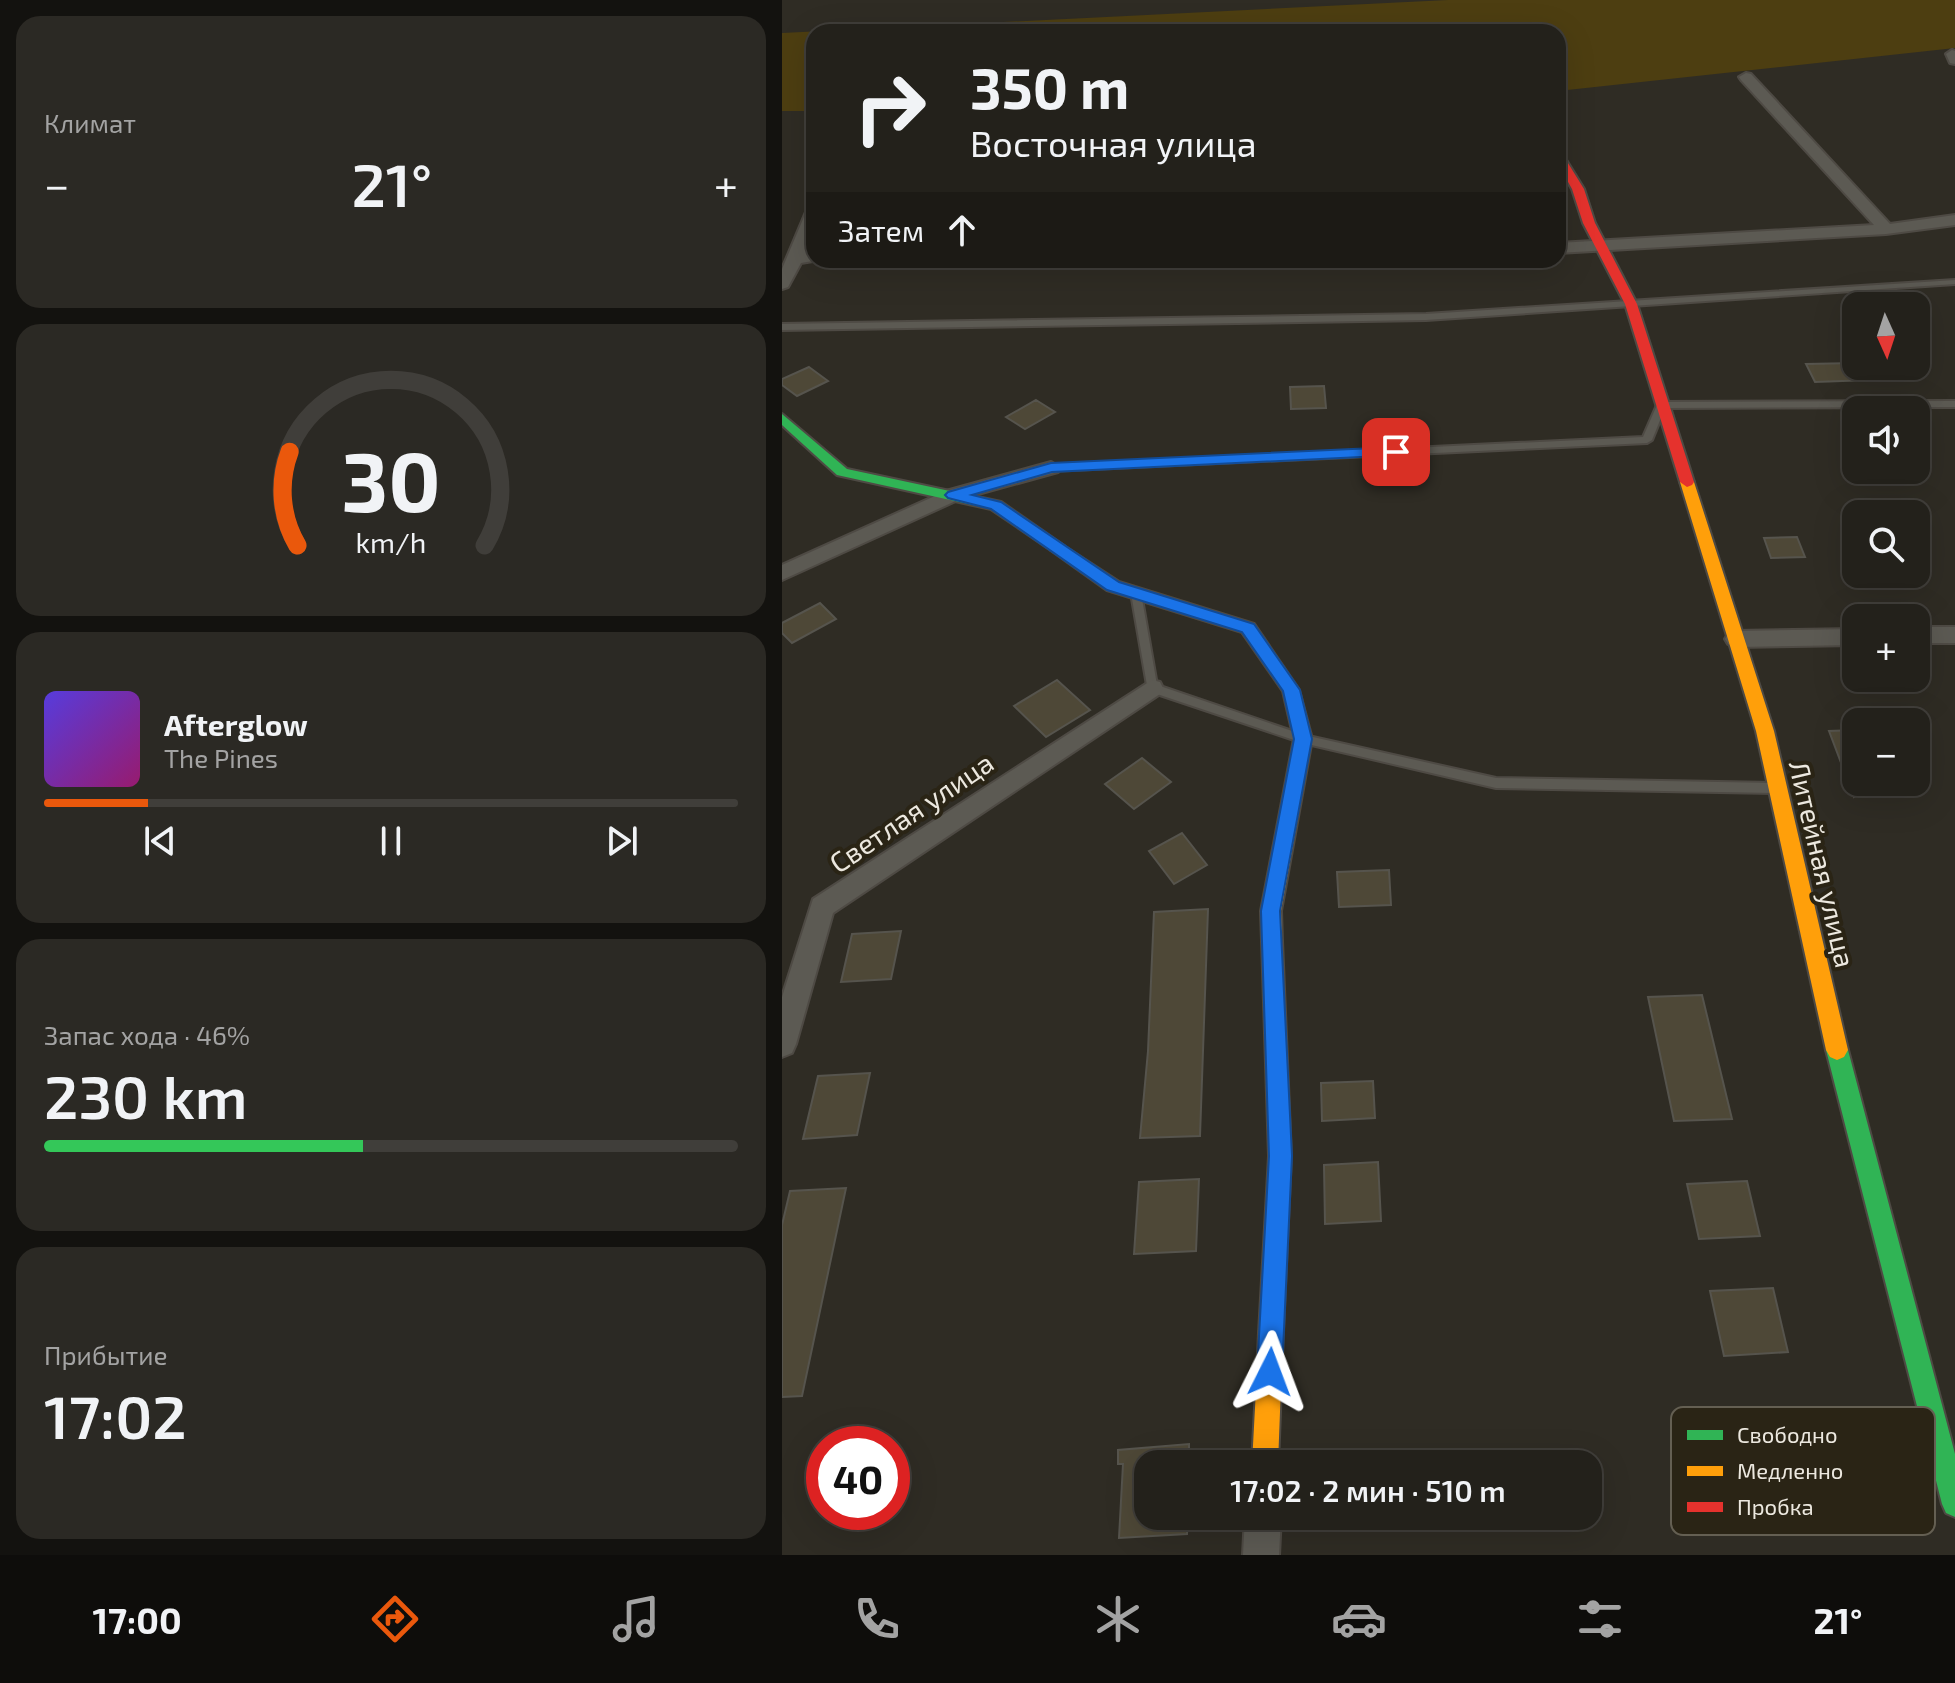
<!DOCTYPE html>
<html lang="ru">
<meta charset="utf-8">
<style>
:root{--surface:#23211b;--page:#2b2924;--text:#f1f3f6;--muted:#a3a3a3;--line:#403e3a;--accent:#ea580c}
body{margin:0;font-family:"Exo 2",sans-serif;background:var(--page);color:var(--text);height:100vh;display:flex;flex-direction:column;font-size:30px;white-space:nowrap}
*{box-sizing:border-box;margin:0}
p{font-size:26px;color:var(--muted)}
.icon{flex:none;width:44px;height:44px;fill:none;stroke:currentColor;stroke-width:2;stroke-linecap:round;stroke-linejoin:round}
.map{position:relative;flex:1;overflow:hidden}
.panel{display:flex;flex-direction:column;gap:16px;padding:16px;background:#13120f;width:782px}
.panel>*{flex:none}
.banner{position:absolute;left:24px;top:24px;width:760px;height:244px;border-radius:24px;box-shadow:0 8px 32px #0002,0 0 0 2px var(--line);background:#23211b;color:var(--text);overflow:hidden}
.needle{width:52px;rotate:177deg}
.fabs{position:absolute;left:1060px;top:292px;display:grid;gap:16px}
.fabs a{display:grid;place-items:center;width:88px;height:88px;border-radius:16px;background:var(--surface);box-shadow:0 8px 32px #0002,0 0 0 2px var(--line);font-size:40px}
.speed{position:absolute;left:24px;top:1426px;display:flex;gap:16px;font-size:40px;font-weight:700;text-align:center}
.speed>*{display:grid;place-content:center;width:104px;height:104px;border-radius:50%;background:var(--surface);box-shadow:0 8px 32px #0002,0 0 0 2px var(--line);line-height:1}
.speed .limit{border:12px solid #d22;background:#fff;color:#111}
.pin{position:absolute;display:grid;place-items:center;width:68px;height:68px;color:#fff;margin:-34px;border-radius:16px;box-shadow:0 4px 12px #0006}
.me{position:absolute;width:88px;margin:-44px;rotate:3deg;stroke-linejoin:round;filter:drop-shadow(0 0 6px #0008)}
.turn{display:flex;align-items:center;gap:28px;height:168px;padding:0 32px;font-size:36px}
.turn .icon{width:104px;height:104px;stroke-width:2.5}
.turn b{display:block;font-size:56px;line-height:68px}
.then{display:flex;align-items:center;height:76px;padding:0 32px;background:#0003;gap:16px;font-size:30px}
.big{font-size:60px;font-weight:600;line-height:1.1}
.panel .widget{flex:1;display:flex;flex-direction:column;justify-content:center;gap:12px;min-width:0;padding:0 28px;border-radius:24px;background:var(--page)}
.panel .dial{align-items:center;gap:0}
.dial svg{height:208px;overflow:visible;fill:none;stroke:var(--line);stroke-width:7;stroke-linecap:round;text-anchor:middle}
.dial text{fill:var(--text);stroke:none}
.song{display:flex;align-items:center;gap:24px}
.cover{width:96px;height:96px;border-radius:12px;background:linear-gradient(135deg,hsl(250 70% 55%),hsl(320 70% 35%))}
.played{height:8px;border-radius:4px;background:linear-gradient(90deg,var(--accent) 15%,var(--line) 15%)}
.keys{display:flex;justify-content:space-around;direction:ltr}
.heat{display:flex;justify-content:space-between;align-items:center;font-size:44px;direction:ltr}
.charge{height:12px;border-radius:6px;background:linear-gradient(90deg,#34c759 46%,var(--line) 0)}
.trip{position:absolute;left:352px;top:1450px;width:468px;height:80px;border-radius:24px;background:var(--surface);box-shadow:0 8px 32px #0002,0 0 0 2px var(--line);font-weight:600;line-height:80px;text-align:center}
.menu{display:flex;height:128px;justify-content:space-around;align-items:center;background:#0e0d0b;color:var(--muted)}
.menu .icon{width:56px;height:56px}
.menu .on{color:var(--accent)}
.menu b{font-size:36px;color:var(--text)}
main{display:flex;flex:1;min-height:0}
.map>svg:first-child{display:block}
.green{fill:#4d3e11}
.building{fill:#4e4837;stroke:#56544d;stroke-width:2}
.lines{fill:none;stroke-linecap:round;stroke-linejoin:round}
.lane-casing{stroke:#4e4a44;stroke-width:4}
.street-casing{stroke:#4e4a44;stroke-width:4}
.fast-casing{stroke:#4e4a44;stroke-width:4}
.slow-casing{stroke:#4e4a44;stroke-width:4}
.jam-casing{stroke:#4e4a44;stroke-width:4}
.lane{fill:#5c5a53;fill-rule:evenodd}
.street{fill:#5c5a53;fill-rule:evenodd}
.fast{fill:#30b455;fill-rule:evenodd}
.slow{fill:#ff9f0a;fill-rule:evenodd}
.jam{fill:#e5322d;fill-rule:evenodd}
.route{fill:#1a73e8;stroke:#114b97;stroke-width:2}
.labels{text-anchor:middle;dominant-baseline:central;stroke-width:8;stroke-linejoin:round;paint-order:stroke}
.street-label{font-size:28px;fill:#ece8df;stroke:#2a2415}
.key{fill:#2a2415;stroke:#645f52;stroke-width:2}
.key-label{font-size:22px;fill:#ece8df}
</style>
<main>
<section class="panel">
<div class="widget"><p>Климат</p>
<div class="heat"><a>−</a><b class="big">21°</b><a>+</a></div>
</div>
<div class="widget dial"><svg viewBox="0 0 100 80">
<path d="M14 69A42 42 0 1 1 86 69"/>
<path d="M14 69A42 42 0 0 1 11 33" stroke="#ea580c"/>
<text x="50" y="56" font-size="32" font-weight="700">30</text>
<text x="50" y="72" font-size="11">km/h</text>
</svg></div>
<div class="widget">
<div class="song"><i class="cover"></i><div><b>Afterglow</b><p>The Pines</p></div></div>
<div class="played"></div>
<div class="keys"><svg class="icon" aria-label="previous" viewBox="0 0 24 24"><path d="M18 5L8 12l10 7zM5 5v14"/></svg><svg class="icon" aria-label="pause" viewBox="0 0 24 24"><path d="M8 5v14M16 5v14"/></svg><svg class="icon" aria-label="next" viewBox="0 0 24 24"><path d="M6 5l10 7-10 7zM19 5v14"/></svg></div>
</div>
<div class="widget"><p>Запас хода · 46%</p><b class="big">230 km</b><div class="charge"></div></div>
<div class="widget"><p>Прибытие</p><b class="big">17:02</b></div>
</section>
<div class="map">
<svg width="1173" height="1555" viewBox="0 0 1173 1555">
<rect width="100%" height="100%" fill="#2f2c24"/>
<!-- green -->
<path class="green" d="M 666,0 L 1173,0 L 1173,48 L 776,91 L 776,32 L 32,32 L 32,111 L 0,111 L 0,33 Z"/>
<!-- building -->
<path class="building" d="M 1074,363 L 1087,380 L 1033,382 L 1024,364 Z
M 27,367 L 46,381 L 15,396 L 0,385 L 0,379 Z
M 542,386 L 544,408 L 509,409 L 508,387 Z
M 254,400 L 273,412 L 243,429 L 224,417 Z
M 1015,537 L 1023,557 L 989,558 L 982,538 Z
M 38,603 L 54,619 L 10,643 L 0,633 L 0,623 Z
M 275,680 L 308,710 L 264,737 L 232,706 Z
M 1074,730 L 1074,796 L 1072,797 L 1047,731 Z
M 360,758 L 389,782 L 352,809 L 323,784 Z
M 400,833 L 425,865 L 392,884 L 367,851 Z
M 607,870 L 609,905 L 557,907 L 555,872 Z
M 426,909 L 418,1136 L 358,1138 L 366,1051 L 372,912 Z
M 119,931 L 109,979 L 59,982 L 70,934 Z
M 920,995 L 950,1119 L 892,1121 L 866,997 Z
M 88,1073 L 75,1135 L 21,1139 L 36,1076 Z
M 591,1081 L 593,1118 L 540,1121 L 539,1083 Z
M 596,1162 L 599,1221 L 543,1224 L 542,1165 Z
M 417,1179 L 414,1251 L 352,1254 L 357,1182 Z
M 965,1181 L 978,1236 L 917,1239 L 905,1184 Z
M 64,1188 L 20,1396 L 0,1397 L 0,1225 L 8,1191 Z
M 991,1288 L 1006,1352 L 942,1356 L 928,1291 Z
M 407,1444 L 407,1464 L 366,1464 L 366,1516 L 406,1516 L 405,1534 L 337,1538 L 341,1464 L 336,1464 L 336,1450 Z"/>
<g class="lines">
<!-- lane casing -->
<g class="lane-casing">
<path id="lane" d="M 1173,280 L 1173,284 L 644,320 L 0,330 L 0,324 L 644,314 Z
M 1173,401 L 1173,407 L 883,408 L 870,440 L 865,443 L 269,471 L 264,468 L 269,465 L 861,437 L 875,405 L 880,402 Z
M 354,589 L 359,593 L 375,685 L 522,735 L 714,778 L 992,783 L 996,785 L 998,788 L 996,791 L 992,793 L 714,788 L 521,743 L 366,691 L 349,593 Z"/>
</g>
<!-- street casing -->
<g class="street-casing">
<path id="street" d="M 1170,50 L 1173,51 L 1173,64 L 1168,63 L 1164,54 Z
M 964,73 L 969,74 L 1108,224 L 1173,215 L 1173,225 L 1104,234 L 776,253 L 776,243 L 1092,225 L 959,80 L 957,77 Z
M 32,207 L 32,232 L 24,253 L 32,254 L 32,260 L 37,260 L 19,263 L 6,287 L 0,289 L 0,269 L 24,212 Z
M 269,462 L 279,468 L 276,472 L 178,499 L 0,580 L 0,565 L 164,491 Z
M 1134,627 L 1173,627 L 1173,643 L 1134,643 Z
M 1074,629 L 1074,645 L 954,647 L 946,644 L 943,639 L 946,634 L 954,631 Z
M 370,680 L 378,682 L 381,688 L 378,694 L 51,913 L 14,1044 L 10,1053 L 0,1057 L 0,997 L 31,899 Z
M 463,1516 L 499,1516 L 497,1555 L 461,1555 Z"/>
</g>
<!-- fast casing -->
<g class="fast-casing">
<path id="fast" d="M 0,414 L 65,469 L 219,502 L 282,546 L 274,551 L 269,550 L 209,509 L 55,475 L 0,425 Z
M 1055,1040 L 1062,1043 L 1066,1050 L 1173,1454 L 1173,1517 L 1164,1513 L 1160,1504 L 1044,1050 L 1048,1043 Z"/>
</g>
<!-- slow casing -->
<g class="slow-casing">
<path id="slow" d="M 905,477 L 912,482 L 992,731 L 1066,1050 L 1062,1057 L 1055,1060 L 1048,1057 L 1044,1050 L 974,731 L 898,482 Z
M 274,541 L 337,582 L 472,624 L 517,690 L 530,739 L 499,911 L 500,941 L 497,947 L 490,950 L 483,947 L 480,941 L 479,911 L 512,739 L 501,691 L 460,632 L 325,590 L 269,550 L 269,542 Z
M 489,1321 L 498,1324 L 501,1333 L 496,1464 L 470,1464 L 477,1333 L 480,1324 Z"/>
</g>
<!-- jam casing -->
<g class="jam-casing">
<path id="jam" d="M 776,152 L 781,155 L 802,189 L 813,223 L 855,304 L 912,482 L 910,485 L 905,487 L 898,482 L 843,304 L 801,223 L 790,189 L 776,164 Z
M 490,932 L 497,935 L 500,941 L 509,1156 L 501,1333 L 498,1342 L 489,1345 L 480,1342 L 477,1333 L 487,1156 L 480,941 L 483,935 Z"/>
</g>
<!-- lane -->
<use href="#lane" class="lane"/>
<!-- street -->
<use href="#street" class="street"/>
<!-- fast -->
<use href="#fast" class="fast"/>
<!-- slow -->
<use href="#slow" class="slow"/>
<!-- jam -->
<use href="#jam" class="jam"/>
</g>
<!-- route -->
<path class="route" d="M 614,447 L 621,452 L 619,455 L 270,472 L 190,495 L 219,502 L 337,582 L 472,624 L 518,690 L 530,739 L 498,911 L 510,1156 L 500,1372 L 497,1381 L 488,1384 L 479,1381 L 475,1372 L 487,1156 L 479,911 L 512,739 L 501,691 L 460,632 L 325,590 L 209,509 L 166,498 L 163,495 L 166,492 L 269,463 Z"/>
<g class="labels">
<!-- street labels -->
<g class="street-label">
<text transform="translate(129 812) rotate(-34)">Светлая улица</text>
<text transform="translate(1041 864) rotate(77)">Литейная улица</text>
</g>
</g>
<!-- legend -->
<rect x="889" y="1407" width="264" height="128" rx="12" class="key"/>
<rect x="905" y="1430" width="36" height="10" fill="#30b455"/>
<rect x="905" y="1466" width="36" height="10" fill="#ff9f0a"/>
<rect x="905" y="1502" width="36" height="10" fill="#e5322d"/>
<g class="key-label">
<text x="955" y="1443">Свободно</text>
<text x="955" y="1479">Медленно</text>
<text x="955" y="1515">Пробка</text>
</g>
</svg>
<div class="fabs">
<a><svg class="needle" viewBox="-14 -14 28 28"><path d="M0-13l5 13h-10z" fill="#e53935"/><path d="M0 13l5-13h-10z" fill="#a3a3a3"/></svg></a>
<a><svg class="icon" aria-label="sound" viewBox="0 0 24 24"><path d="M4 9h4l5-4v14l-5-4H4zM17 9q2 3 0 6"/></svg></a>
<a><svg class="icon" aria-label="search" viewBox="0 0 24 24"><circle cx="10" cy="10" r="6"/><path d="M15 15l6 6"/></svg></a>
<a>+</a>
<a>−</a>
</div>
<div class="speed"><div class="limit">40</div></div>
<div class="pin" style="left:614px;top:452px;background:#d93025"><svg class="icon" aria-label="arrive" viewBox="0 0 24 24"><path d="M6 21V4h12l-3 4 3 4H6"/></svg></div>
<svg class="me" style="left:488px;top:1372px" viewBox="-20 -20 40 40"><path d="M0-17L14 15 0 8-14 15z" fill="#1a73e8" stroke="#fff" stroke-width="4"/></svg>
<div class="trip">17:02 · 2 мин · 510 m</div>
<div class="banner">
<div class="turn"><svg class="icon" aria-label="right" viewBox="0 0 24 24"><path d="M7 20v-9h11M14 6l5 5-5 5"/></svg><div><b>350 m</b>Восточная улица</div></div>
<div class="then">Затем<svg class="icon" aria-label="ahead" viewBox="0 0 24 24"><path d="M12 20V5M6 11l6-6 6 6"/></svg></div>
</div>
</div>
</main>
<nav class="menu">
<b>17:00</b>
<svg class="icon on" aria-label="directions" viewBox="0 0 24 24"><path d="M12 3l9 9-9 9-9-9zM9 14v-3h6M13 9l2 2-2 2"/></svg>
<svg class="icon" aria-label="music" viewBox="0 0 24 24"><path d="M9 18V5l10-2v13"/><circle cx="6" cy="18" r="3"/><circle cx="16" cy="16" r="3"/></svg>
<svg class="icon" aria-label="phone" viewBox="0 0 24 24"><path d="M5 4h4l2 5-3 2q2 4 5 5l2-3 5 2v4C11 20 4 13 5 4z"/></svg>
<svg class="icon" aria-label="climate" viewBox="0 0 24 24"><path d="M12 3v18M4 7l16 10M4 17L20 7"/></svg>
<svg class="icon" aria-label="car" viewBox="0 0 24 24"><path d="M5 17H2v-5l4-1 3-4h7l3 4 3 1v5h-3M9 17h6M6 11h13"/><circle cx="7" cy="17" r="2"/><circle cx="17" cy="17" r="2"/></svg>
<svg class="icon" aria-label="filters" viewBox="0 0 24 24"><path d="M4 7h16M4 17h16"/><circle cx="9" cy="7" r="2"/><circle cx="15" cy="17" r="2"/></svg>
<b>21°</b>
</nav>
